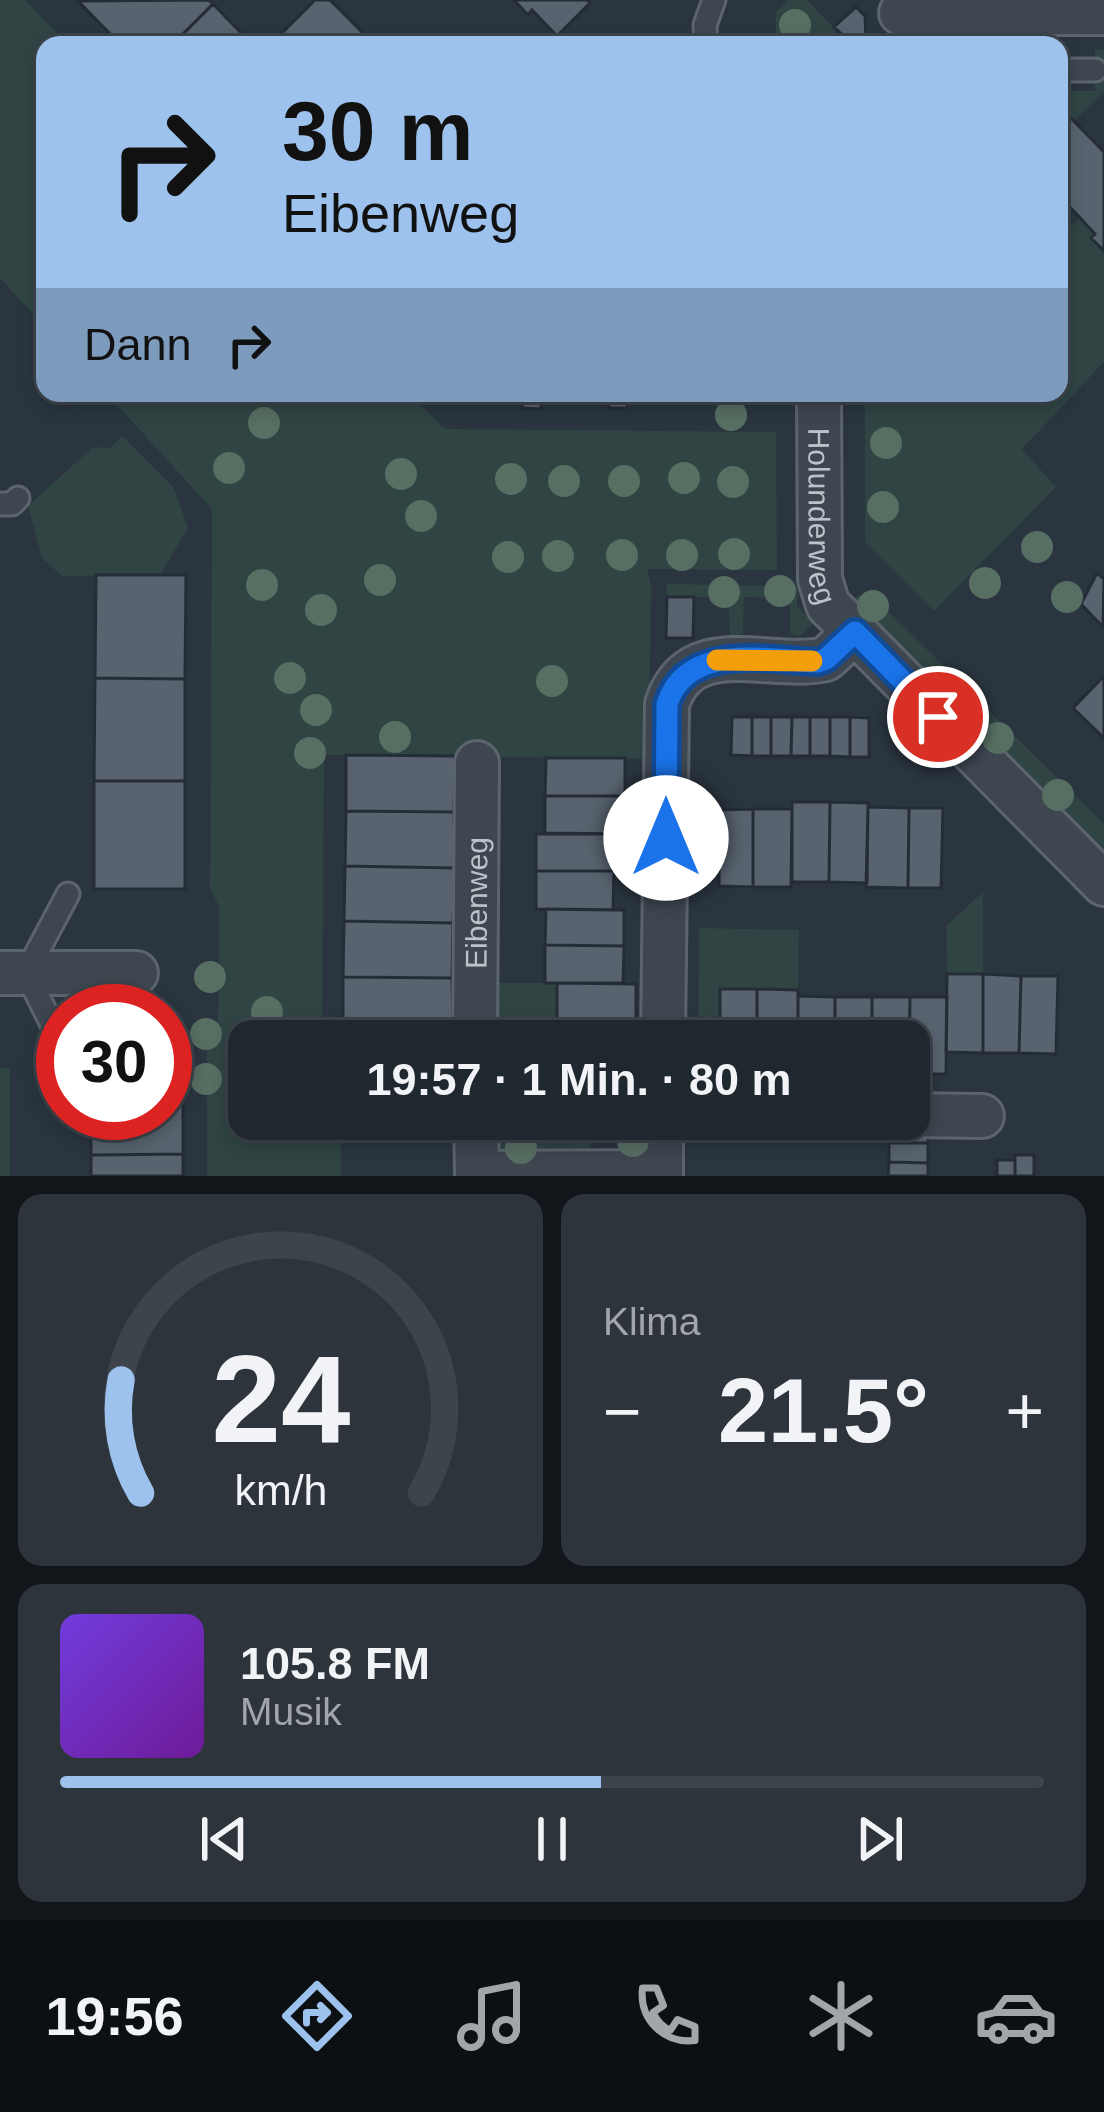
<!DOCTYPE html>
<html lang="de">
<meta charset="utf-8">
<style>
:root{--surface:#20282f;--page:#2d343b;--text:#f1f3f6;--muted:#a2a6aa;--line:#3d444b;--accent:#9dc2ed}
body{margin:0;font-family:Helvetica,sans-serif;background:var(--page);color:var(--text);height:100vh;display:flex;flex-direction:column;font-size:45px;white-space:nowrap}
*{box-sizing:border-box;margin:0}
p{font-size:39px;color:var(--muted)}
.icon{flex:none;width:66px;height:66px;fill:none;stroke:currentColor;stroke-width:2;stroke-linecap:round;stroke-linejoin:round}
.map{position:relative;height:1176px;overflow:hidden}
.drawer{display:flex;flex-direction:column;gap:18px;padding:18px;background:#12161a;flex:1}
.drawer>*{flex:none}
.top-card{position:absolute;left:36px;top:36px;width:1032px;height:366px;border-radius:24px;box-shadow:0 6px 18px #0003,0 0 0 3px var(--line);background:#9dc2ed;color:#111;overflow:hidden}
.speed{position:absolute;left:36px;top:984px;display:flex;gap:24px;font-size:60px;font-weight:700;text-align:center}
.speed>*{display:grid;place-content:center;width:156px;height:156px;border-radius:50%;background:var(--surface);box-shadow:0 6px 18px #0003,0 0 0 3px var(--line);line-height:1}
.speed .limit{border:18px solid #d22;background:#fff;color:#111}
.pin{position:absolute;display:grid;place-items:center;width:102px;height:102px;color:#fff;margin:-51px;border:6px solid #fff;border-radius:50%;box-shadow:0 3px 12px #0007}
.me{position:absolute;width:132px;margin:-66px;rotate:0deg;stroke-linejoin:round;filter:drop-shadow(0 0 9px #0008)}
.turn{display:flex;align-items:center;gap:42px;height:252px;padding:0 48px;font-size:54px}
.turn .icon{width:156px;height:156px;stroke-width:2.5}
.turn b{display:block;font-size:84px;line-height:102px}
.then{display:flex;align-items:center;height:114px;padding:0 48px;background:#0003;gap:24px;font-size:45px}
.big{font-size:90px;font-weight:700;line-height:1.1}
.drawer .card{flex:1;display:flex;flex-direction:column;justify-content:center;gap:18px;min-width:0;padding:0 42px;border-radius:24px;background:var(--page)}
.drawer .dial{align-items:center;gap:0}
.dial svg{height:312px;overflow:visible;fill:none;stroke:var(--line);stroke-width:7;stroke-linecap:round;text-anchor:middle}
.dial text{fill:var(--text);stroke:none}
.song{display:flex;align-items:center;gap:36px}
.cover{width:144px;height:144px;border-radius:18px;background:linear-gradient(135deg,hsl(260 70% 55%),hsl(280 70% 35%))}
.played{height:12px;border-radius:6px;background:linear-gradient(90deg,var(--accent) 55%,var(--line) 55%)}
.keys{display:flex;justify-content:space-around;direction:ltr}
.heat{display:flex;justify-content:space-between;align-items:center;font-size:66px;direction:ltr}
.drawer .tiles{flex:1;display:grid;gap:18px;grid-template-columns:1fr 1fr}
.card:last-child{grid-column:span 2}
.trip{position:absolute;left:228px;top:1020px;width:702px;height:120px;border-radius:24px;background:var(--surface);box-shadow:0 6px 18px #0003,0 0 0 3px var(--line);font-weight:700;line-height:120px;text-align:center}
.tab-bar{display:flex;height:192px;justify-content:space-around;align-items:center;background:#0d1013;color:var(--muted)}
.tab-bar .icon{width:84px;height:84px}
.tab-bar .on{color:var(--accent)}
.tab-bar b{font-size:54px;color:var(--text)}
.map>svg:first-child{display:block}
.green{fill:#2f4443}
.building{fill:#58636f;stroke:#242d37;stroke-width:3}
.lines{fill:none;stroke-linecap:round;stroke-linejoin:round}
.lane-casing{stroke:#5c646d;stroke-width:27}
.street-casing{stroke:#5c646d;stroke-width:48}
.lane{stroke:#3e4650;stroke-width:21}
.street{stroke:#3e4650;stroke-width:42}
.tree{fill:#576e63}
.route-casing{stroke:#114b97;stroke-width:30}
.route{stroke:#1a73e8;stroke-width:21}
.slow{stroke:#f59e0b;stroke-width:21}
.labels{text-anchor:middle;dominant-baseline:central;stroke-width:9;stroke-linejoin:round;paint-order:stroke}
.street-label{font-size:30px;fill:#bbc2ca;stroke:#222b35}
</style>
<div class="map">
<svg width="1104" height="1176" viewBox="0 0 1104 1176">
<rect width="100%" height="100%" fill="#2a353f"/>
<!-- green -->
<path class="green" d="M 0,0 L 25,0 L 68,45 L 45,45 L 45,327 L 0,278 Z
M 788,0 L 807,0 L 850,45 L 776,45 L 776,12 Z
M 1104,49 L 1104,91 L 1074,121 L 1065,112 L 1059,118 L 1059,91 L 1095,91 L 1095,50 Z
M 1080,217 L 1095,234 L 1091,239 L 1104,251 L 1104,362 L 1022,449 L 1056,487 L 934,611 L 865,542 L 865,393 L 1059,393 L 1059,241 Z
M 106,393 L 408,393 L 445,429 L 776,432 L 777,570 L 647,569 L 651,585 L 649,759 L 324,755 L 322,1041 L 249,1041 L 249,1119 L 341,1119 L 341,1176 L 207,1176 L 207,1042 L 218,1020 L 219,907 L 210,887 L 212,509 Z
M 122,436 L 174,488 L 188,528 L 160,575 L 62,576 L 42,558 L 28,506 L 93,447 L 110,448 Z
M 666,584 L 798,586 L 797,607 L 813,623 L 800,636 L 794,635 L 790,632 L 790,598 L 744,597 L 743,634 L 730,636 L 728,597 L 667,597 Z
M 861,595 L 879,602 L 1104,824 L 1104,852 L 851,599 Z
M 983,892 L 983,974 L 947,974 L 946,926 Z
M 699,928 L 799,930 L 798,990 L 721,989 L 720,1041 L 698,1041 Z
M 488,983 L 557,983 L 557,1041 L 488,1041 Z
M 0,1068 L 10,1068 L 10,1176 L 0,1176 Z
M 487,1119 L 544,1119 L 545,1130 L 562,1130 L 563,1137 L 591,1138 L 590,1154 L 499,1153 L 499,1137 L 487,1137 Z"/>
<!-- building -->
<path class="building" d="M 209,0 L 213,4 L 172,45 L 121,45 L 78,1 Z
M 315,0 L 330,0 L 375,45 L 270,45 Z
M 514,0 L 587,0 L 590,3 L 557,36 L 532,10 L 528,15 Z
M 213,4 L 253,45 L 172,45 Z
M 856,7 L 865,16 L 866,42 L 850,42 L 834,27 Z
M 1065,112 L 1104,152 L 1104,251 L 1091,238 L 1095,234 L 1068,205 L 1059,213 L 1059,118 Z
M 462,393 L 662,393 L 662,398 L 627,398 L 627,408 L 609,408 L 608,398 L 541,399 L 541,409 L 522,408 L 522,401 L 505,400 L 505,395 L 489,395 L 489,400 L 462,400 Z
M 1097,573 L 1104,579 L 1103,627 L 1081,604 Z
M 96,575 L 186,575 L 185,679 L 95,678 Z
M 667,597 L 694,597 L 693,638 L 666,638 Z
M 1104,676 L 1104,738 L 1073,708 Z
M 95,678 L 185,679 L 185,781 L 94,781 Z
M 732,717 L 752,717 L 752,756 L 731,755 Z
M 752,717 L 771,717 L 771,756 L 752,756 Z
M 771,717 L 792,717 L 791,756 L 771,756 Z
M 792,717 L 810,717 L 810,756 L 791,756 Z
M 810,717 L 830,717 L 830,756 L 810,756 Z
M 830,717 L 850,717 L 850,757 L 830,756 Z
M 850,717 L 869,718 L 869,757 L 850,757 Z
M 346,755 L 455,756 L 454,812 L 346,811 Z
M 546,758 L 625,758 L 625,796 L 545,796 Z
M 94,781 L 185,781 L 185,889 L 94,889 Z
M 545,796 L 625,796 L 626,834 L 545,833 Z
M 792,802 L 830,802 L 829,882 L 792,882 Z
M 830,802 L 868,803 L 867,883 L 829,882 Z
M 868,807 L 909,808 L 908,888 L 866,887 Z
M 909,808 L 943,808 L 941,888 L 908,888 Z
M 753,809 L 753,887 L 719,886 L 719,810 Z
M 753,809 L 792,809 L 791,887 L 753,887 Z
M 346,811 L 454,812 L 455,868 L 345,866 Z
M 536,834 L 613,834 L 614,871 L 536,871 Z
M 345,866 L 455,868 L 453,923 L 344,921 Z
M 536,871 L 614,871 L 613,910 L 536,909 Z
M 546,909 L 624,910 L 624,946 L 545,945 Z
M 344,921 L 453,923 L 452,978 L 343,977 Z
M 545,945 L 624,946 L 623,983 L 545,983 Z
M 947,974 L 983,974 L 983,1053 L 946,1052 Z
M 983,974 L 1021,976 L 1019,1053 L 983,1053 Z
M 1021,976 L 1058,976 L 1056,1054 L 1019,1053 Z
M 343,977 L 452,978 L 453,1033 L 343,1032 Z
M 557,983 L 636,984 L 636,1023 L 557,1022 Z
M 720,989 L 757,989 L 757,1041 L 720,1041 Z
M 757,989 L 798,990 L 798,1041 L 757,1041 Z
M 798,996 L 835,997 L 835,1041 L 798,1041 Z
M 835,997 L 872,997 L 872,1041 L 835,1041 Z
M 872,997 L 910,997 L 909,1074 L 909,1041 L 872,1041 Z
M 910,997 L 947,997 L 946,1074 L 909,1074 Z
M 557,1022 L 636,1023 L 635,1041 L 557,1041 Z
M 343,1032 L 453,1033 L 453,1041 L 343,1041 Z
M 165,1050 L 183,1050 L 183,1154 L 91,1155 L 91,1113 L 165,1113 Z
M 544,1119 L 619,1119 L 619,1130 L 544,1130 Z
M 888,1124 L 929,1124 L 928,1143 L 889,1143 Z
M 889,1143 L 928,1143 L 928,1163 L 889,1162 Z
M 183,1154 L 183,1176 L 91,1176 L 91,1155 Z
M 1015,1155 L 1034,1155 L 1034,1176 L 1015,1176 Z
M 997,1160 L 1015,1160 L 1015,1176 L 997,1176 Z
M 889,1162 L 928,1163 L 928,1176 L 888,1176 Z"/>
<g class="lines">
<!-- lane casing -->
<g class="lane-casing">
<path id="lane" d="M 706,45 L 705,25 L 714,0
M 1059,70 L 1095,70
M 0,504 L 12,504 L 18,498
M 63,1046 L 26,973 L 68,894"/>
</g>
<!-- street casing -->
<g class="street-casing">
<g id="street">
<path d="M 901,13 L 1104,13"/>
<path id="s1" d="M 819,393 L 820,579 L 828,605 L 1104,884"/>
<path d="M 0,973 L 136,973"/>
<path id="s2" d="M 475,1041 L 477,763"/>
<path d="M 663,1041 L 667,704 C 691,631 771,672 826,659 L 855,632"/>
<path d="M 909,1115 L 982,1116"/>
<path d="M 476,1119 L 477,1173 L 661,1172"/>
<path d="M 661,1176 L 661,1119"/>
</g>
</g>
<!-- lane -->
<use href="#lane" class="lane"/>
<!-- street -->
<use href="#street" class="street"/>
</g>
<!-- trees -->
<g class="tree">
<circle cx="795" cy="25" r="16"/>
<circle cx="731" cy="415" r="16"/>
<circle cx="264" cy="423" r="16"/>
<circle cx="886" cy="443" r="16"/>
<circle cx="229" cy="468" r="16"/>
<circle cx="401" cy="474" r="16"/>
<circle cx="684" cy="478" r="16"/>
<circle cx="511" cy="479" r="16"/>
<circle cx="564" cy="481" r="16"/>
<circle cx="624" cy="481" r="16"/>
<circle cx="733" cy="482" r="16"/>
<circle cx="883" cy="507" r="16"/>
<circle cx="421" cy="516" r="16"/>
<circle cx="1037" cy="547" r="16"/>
<circle cx="734" cy="554" r="16"/>
<circle cx="622" cy="555" r="16"/>
<circle cx="682" cy="555" r="16"/>
<circle cx="558" cy="556" r="16"/>
<circle cx="508" cy="557" r="16"/>
<circle cx="380" cy="580" r="16"/>
<circle cx="985" cy="583" r="16"/>
<circle cx="262" cy="585" r="16"/>
<circle cx="780" cy="591" r="16"/>
<circle cx="724" cy="592" r="16"/>
<circle cx="1067" cy="597" r="16"/>
<circle cx="873" cy="606" r="16"/>
<circle cx="321" cy="610" r="16"/>
<circle cx="290" cy="678" r="16"/>
<circle cx="552" cy="681" r="16"/>
<circle cx="957" cy="695" r="16"/>
<circle cx="316" cy="710" r="16"/>
<circle cx="395" cy="737" r="16"/>
<circle cx="998" cy="738" r="16"/>
<circle cx="310" cy="753" r="16"/>
<circle cx="1058" cy="795" r="16"/>
<circle cx="210" cy="977" r="16"/>
<circle cx="267" cy="1012" r="16"/>
<circle cx="206" cy="1034" r="16"/>
<circle cx="206" cy="1079" r="16"/>
<circle cx="633" cy="1141" r="16"/>
<circle cx="521" cy="1148" r="16"/>
</g>
<g class="lines">
<!-- route casing -->
<g class="route-casing">
<path id="route" d="M 666,838 L 667,704 C 687,642 766,660 818,662 L 826,659 L 855,632 L 938,717"/>
</g>
<!-- route -->
<use href="#route" class="route"/>
<!-- slow -->
<path class="slow" d="M 717,660 L 812,661"/>
</g>
<g class="labels">
<!-- street labels -->
<g class="street-label">
<text stroke="none"><textPath href="#s1" startOffset="123">Holunderweg</textPath></text>
<text stroke="none"><textPath href="#s2" startOffset="138">Eibenweg</textPath></text>
</g>
</g>
</svg>
<div class="speed"><div class="limit">30</div></div>
<div class="pin" style="left:938px;top:717px;background:#d93025"><svg class="icon" aria-label="arrive" viewBox="0 0 24 24"><path d="M6 21V4h12l-3 4 3 4H6"/></svg></div>
<svg class="me" style="left:666px;top:838px" viewBox="-20 -20 40 40"><circle r="19" fill="#fff"/><path d="M0-13L10 11 0 6-10 11z" fill="#1a73e8"/></svg>
<div class="trip">19:57 · 1 Min. · 80 m</div>
<div class="top-card">
<div class="turn"><svg class="icon" aria-label="right" viewBox="0 0 24 24"><path d="M7 20v-9h11M14 6l5 5-5 5"/></svg><div><b>30 m</b>Eibenweg</div></div>
<div class="then">Dann<svg class="icon" aria-label="right" viewBox="0 0 24 24"><path d="M7 20v-9h11M14 6l5 5-5 5"/></svg></div>
</div>
</div>
<section class="drawer">
<div class="tiles">
<div class="card dial"><svg viewBox="0 0 100 80">
<path d="M14 69A42 42 0 1 1 86 69"/>
<path d="M14 69A42 42 0 0 1 9 40" stroke="#9dc2ed"/>
<text x="50" y="56" font-size="32" font-weight="700">24</text>
<text x="50" y="72" font-size="11">km/h</text>
</svg></div>
<div class="card"><p>Klima</p>
<div class="heat"><a>−</a><b class="big">21.5°</b><a>+</a></div>
</div>
<div class="card">
<div class="song"><i class="cover"></i><div><b>105.8 FM</b><p>Musik</p></div></div>
<div class="played"></div>
<div class="keys"><svg class="icon" aria-label="previous" viewBox="0 0 24 24"><path d="M18 5L8 12l10 7zM5 5v14"/></svg><svg class="icon" aria-label="pause" viewBox="0 0 24 24"><path d="M8 5v14M16 5v14"/></svg><svg class="icon" aria-label="next" viewBox="0 0 24 24"><path d="M6 5l10 7-10 7zM19 5v14"/></svg></div>
</div>
</div>
</section>
<nav class="tab-bar">
<b>19:56</b>
<svg class="icon on" aria-label="directions" viewBox="0 0 24 24"><path d="M12 3l9 9-9 9-9-9zM9 14v-3h6M13 9l2 2-2 2"/></svg>
<svg class="icon" aria-label="music" viewBox="0 0 24 24"><path d="M9 18V5l10-2v13"/><circle cx="6" cy="18" r="3"/><circle cx="16" cy="16" r="3"/></svg>
<svg class="icon" aria-label="phone" viewBox="0 0 24 24"><path d="M5 4h4l2 5-3 2q2 4 5 5l2-3 5 2v4C11 20 4 13 5 4z"/></svg>
<svg class="icon" aria-label="climate" viewBox="0 0 24 24"><path d="M12 3v18M4 7l16 10M4 17L20 7"/></svg>
<svg class="icon" aria-label="car" viewBox="0 0 24 24"><path d="M5 17H2v-5l4-1 3-4h7l3 4 3 1v5h-3M9 17h6M6 11h13"/><circle cx="7" cy="17" r="2"/><circle cx="17" cy="17" r="2"/></svg>
</nav>
